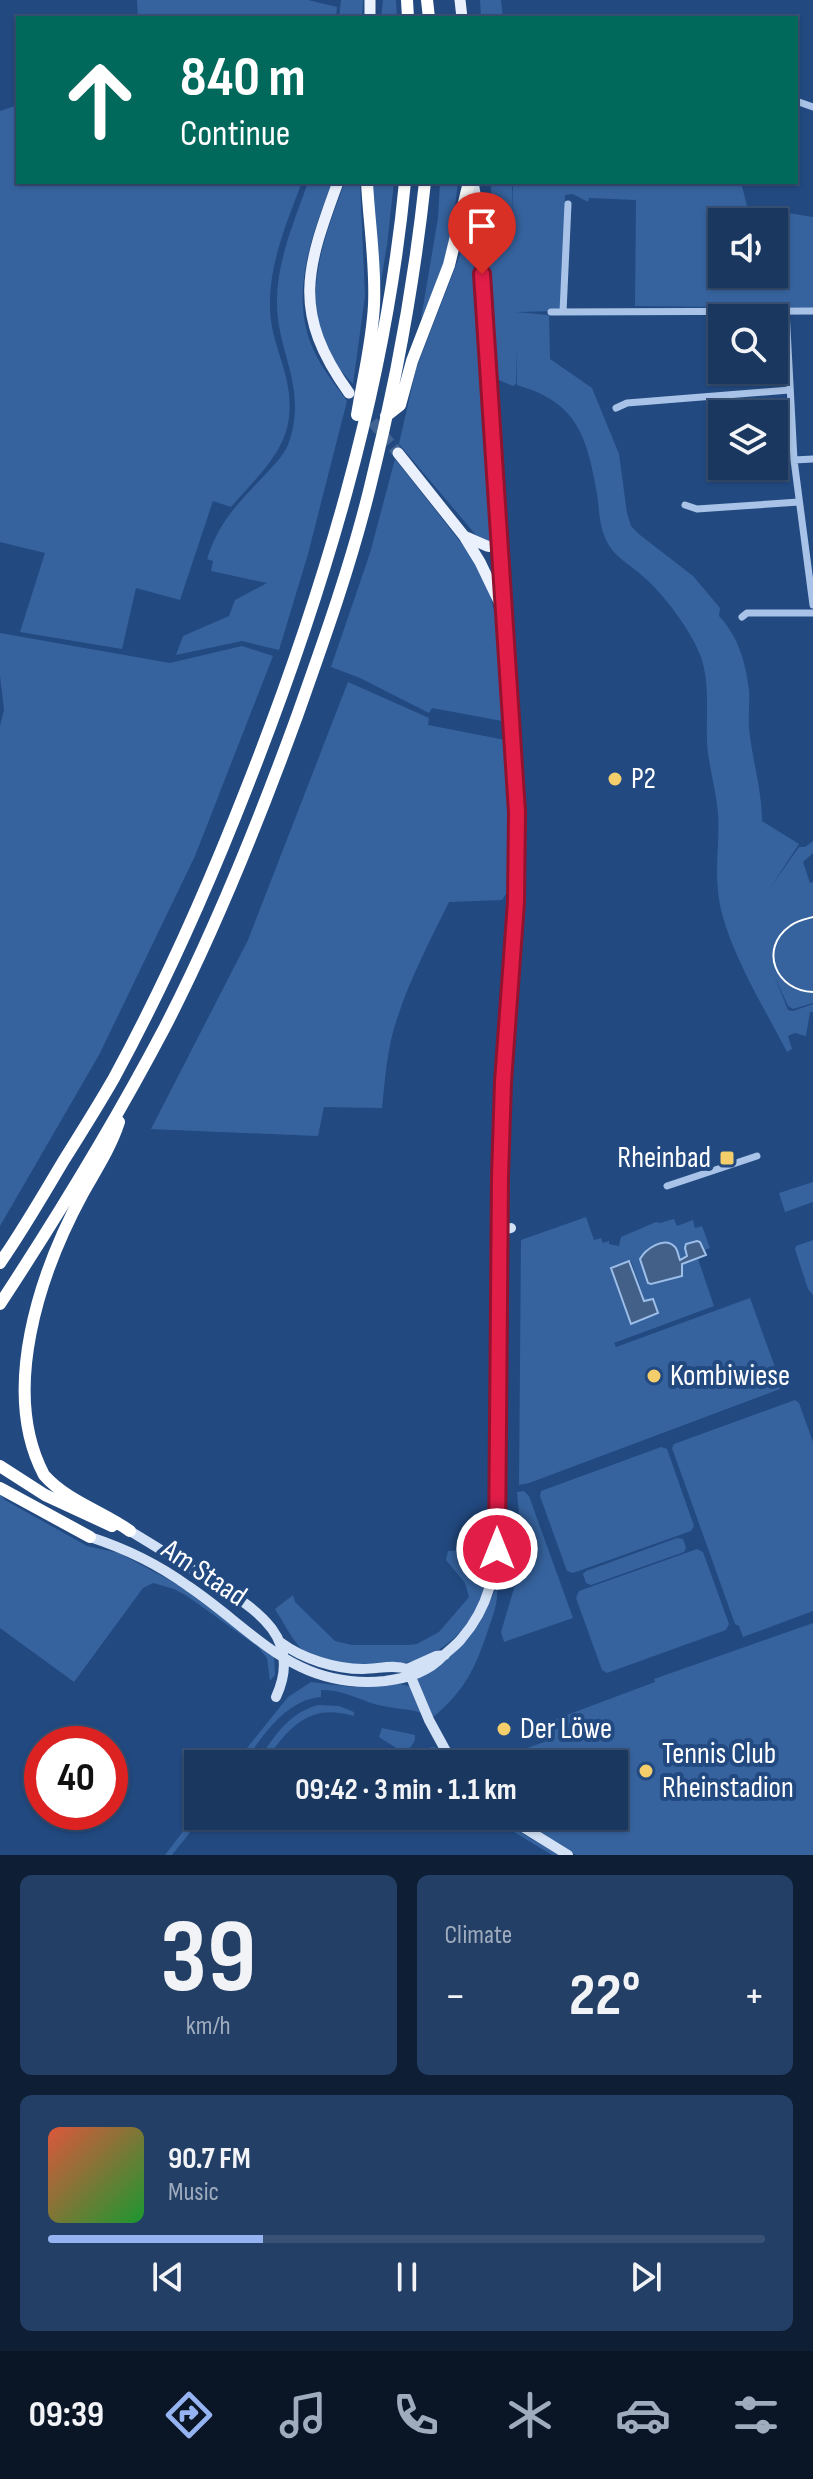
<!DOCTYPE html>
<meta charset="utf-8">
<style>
:root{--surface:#1a3760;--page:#233f66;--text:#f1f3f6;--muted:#9facbd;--line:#385175;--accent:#95b2f1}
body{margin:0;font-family:"Sofia Sans Condensed",sans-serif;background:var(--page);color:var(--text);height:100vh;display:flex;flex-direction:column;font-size:30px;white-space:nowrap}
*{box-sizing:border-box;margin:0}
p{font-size:26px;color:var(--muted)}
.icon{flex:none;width:44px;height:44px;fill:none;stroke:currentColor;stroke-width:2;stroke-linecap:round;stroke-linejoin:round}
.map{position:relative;height:1855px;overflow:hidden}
.side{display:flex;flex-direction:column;gap:20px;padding:20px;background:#0e1e35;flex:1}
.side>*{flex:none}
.hud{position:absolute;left:16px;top:16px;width:782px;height:168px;border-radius:0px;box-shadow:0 2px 6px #0004,0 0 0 2px var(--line);background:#00695c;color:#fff;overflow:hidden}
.tools{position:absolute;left:708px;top:208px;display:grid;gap:16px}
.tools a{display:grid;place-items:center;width:80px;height:80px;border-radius:0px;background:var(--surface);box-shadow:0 2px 6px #0004,0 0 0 2px var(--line);font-size:40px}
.speed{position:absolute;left:24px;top:1726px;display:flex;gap:16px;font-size:40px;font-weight:700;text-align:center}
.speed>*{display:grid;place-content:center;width:104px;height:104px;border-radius:50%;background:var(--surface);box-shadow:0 2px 6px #0004,0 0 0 2px var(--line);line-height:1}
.speed .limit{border:12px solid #d22;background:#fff;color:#111}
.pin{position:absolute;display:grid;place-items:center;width:68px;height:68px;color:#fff;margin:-82px -34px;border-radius:50% 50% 50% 0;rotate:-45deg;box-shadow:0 0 8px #0007}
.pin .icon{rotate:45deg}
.me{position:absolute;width:88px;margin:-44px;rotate:0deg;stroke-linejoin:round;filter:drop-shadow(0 0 6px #0008)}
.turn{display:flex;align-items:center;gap:28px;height:168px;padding:0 32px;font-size:36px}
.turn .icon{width:104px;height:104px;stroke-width:2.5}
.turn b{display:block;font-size:56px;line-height:68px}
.big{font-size:60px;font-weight:700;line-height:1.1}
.side .card{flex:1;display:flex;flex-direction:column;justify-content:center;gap:12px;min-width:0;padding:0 28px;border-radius:12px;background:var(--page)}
.side .dial{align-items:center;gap:0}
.dial b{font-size:104px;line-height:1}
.song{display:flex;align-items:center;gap:24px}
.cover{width:96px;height:96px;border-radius:12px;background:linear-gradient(135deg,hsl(10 70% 55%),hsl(130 70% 35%))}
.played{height:8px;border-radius:4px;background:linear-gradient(90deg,var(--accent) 30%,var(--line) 30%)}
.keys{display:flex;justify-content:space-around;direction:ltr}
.heat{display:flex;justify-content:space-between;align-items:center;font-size:44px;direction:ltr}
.side .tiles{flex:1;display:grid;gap:20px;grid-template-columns:1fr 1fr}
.card:last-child{grid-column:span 2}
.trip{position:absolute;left:184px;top:1750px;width:444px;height:80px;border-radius:0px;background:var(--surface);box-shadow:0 2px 6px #0004,0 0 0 2px var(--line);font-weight:700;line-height:80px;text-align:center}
.dock{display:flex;height:128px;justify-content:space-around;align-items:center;background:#0a1626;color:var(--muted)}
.dock .icon{width:56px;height:56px}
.dock .on{color:var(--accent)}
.dock b{font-size:36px;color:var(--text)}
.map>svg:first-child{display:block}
.green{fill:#36639e;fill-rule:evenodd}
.water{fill:#436088;stroke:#9cbee8;stroke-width:2}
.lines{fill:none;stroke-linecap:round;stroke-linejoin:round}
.primary-tunnel{stroke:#436493;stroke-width:11;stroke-dasharray:11 5.5;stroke-linecap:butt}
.street{stroke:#a8c3e7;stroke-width:7}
.secondary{stroke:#d2e1f6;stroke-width:10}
.primary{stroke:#eaf1fd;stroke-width:11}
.highway{stroke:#fff;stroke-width:12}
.tram{stroke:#fff;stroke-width:2}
.route-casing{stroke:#92132f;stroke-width:20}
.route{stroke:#e11d48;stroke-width:14}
.poi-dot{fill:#f3ce6b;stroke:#224980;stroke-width:3}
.labels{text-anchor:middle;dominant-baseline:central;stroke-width:8;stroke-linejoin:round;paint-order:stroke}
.poi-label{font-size:30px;fill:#fff;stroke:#224980;text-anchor:start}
.street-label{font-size:30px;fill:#fff;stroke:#224980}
</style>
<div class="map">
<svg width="813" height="1855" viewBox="0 0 813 1855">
<rect width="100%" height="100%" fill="#224980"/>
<!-- green -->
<path class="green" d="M 137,0 L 308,0 L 337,7 L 336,18 L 138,18 Z
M 341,0 L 363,0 L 362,18 L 339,18 Z
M 383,0 L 396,0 L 397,18 L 381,18 Z
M 480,0 L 501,0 L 503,18 L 481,18 Z
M 18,105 L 18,182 L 302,182 C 287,222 269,263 270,307 C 270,330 279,351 285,373 C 302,439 270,462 231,507 L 213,501 L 180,600 L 136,588 L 122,649 L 20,632 L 45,553 L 0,542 L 0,111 Z
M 308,182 L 332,182 C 313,233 290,290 311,344 C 319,365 334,383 347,401 L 308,554 L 279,650 L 242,641 L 176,655 L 183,636 L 229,616 L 235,600 L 267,583 L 211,571 L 213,561 L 207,559 C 219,522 235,507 261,479 C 270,469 283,457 288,445 C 309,387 276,353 277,300 C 277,260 295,220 308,182 Z
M 345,182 L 360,182 L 365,296 L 353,384 C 292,322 318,253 345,182 Z
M 372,182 L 394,182 L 387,245 L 378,300 Z
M 440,182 L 458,182 C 453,228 444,279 421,319 L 438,218 Z
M 491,182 L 512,182 L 512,217 L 513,182 L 741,182 L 747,206 L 813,217 L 813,308 L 635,306 L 636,200 L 589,198 L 588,202 L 573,194 L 565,195 L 563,305 L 557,311 L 516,312 L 549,315 L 550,359 L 592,388 L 619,454 L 627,513 L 631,526 L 640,535 L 693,576 L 720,608 L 719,616 C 738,636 746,663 749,690 C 750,703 748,715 749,728 C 752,759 762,790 762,821 L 799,844 L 770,888 L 799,847 L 805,847 L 813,841 L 813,853 L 803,862 L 810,883 L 813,882 L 813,1003 L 793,1009 L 788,1006 L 774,975 L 788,1010 L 793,1011 L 813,1004 L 813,1012 L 810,1012 L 806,1036 L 795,1033 L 788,1036 L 792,1049 L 787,1052 C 764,1007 722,940 718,891 C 715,865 720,839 718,813 C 716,788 708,765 707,741 C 706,712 710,684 701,657 C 692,632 665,596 645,578 C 630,564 611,556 604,535 C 599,522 599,507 597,493 C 587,436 577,402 517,385 L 516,349 L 516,384 L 513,386 L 499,380 L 495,374 L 488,294 L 488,197 L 491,193 ZM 722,222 L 774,222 L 774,274 L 722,274 Z
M 470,213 L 492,542 L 476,535 L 399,444 L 416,369 L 463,247 Z
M 395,459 L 477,563 L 487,585 L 498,624 L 502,721 L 432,708 L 429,713 L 360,678 L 331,667 L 370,553 Z
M 0,633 L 170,663 L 242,646 L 273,656 L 195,856 L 99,1055 L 0,1226 L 0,726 L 4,710 L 0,676 Z
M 348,682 L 429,718 L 428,725 L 505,740 L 509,804 L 508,891 L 502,900 L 449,902 C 430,941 409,980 396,1022 C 387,1049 385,1079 382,1108 L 324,1107 L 318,1136 L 151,1129 L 248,940 Z
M 813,1182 L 813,1202 L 785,1212 L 779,1193 Z
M 586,1217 L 594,1240 L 601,1238 L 603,1243 L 609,1241 L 609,1244 L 619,1246 L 621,1237 L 656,1222 L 660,1223 L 674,1219 L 677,1226 L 693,1220 L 695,1228 L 702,1226 L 710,1248 L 705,1250 L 707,1256 L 705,1256 L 705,1252 L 680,1260 L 675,1247 L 641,1257 L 648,1283 L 652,1284 L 670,1277 L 682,1264 L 698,1259 L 714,1306 L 614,1343 L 616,1347 L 750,1298 L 777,1373 L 780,1373 L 784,1384 L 780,1389 L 529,1483 L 519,1485 L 521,1240 ZM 631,1261 L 645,1301 L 630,1323 L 611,1269 Z
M 813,1240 L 813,1295 L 808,1289 L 795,1249 L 796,1246 Z
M 795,1400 L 799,1403 L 813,1442 L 813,1611 L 743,1637 L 739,1626 L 735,1624 L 672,1448 L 674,1444 Z
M 661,1447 L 667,1449 L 694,1526 L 691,1531 L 573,1573 L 567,1571 L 540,1496 L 541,1491 Z
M 524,1491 L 529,1496 L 573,1618 L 504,1642 L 501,1632 L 520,1568 L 522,1549 L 517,1492 Z
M 0,1494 L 5,1500 L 87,1546 L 119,1553 L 177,1584 L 274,1656 L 275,1675 L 270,1681 L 267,1658 L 258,1647 L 187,1596 L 174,1589 L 153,1583 L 143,1588 L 74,1682 L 0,1628 Z
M 677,1538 L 683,1539 L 686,1548 L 684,1552 L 591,1585 L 586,1583 L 583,1574 L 586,1571 Z
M 474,1549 L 487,1553 L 491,1562 C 484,1610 456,1653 405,1663 C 395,1665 384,1664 374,1665 C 357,1666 323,1663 308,1654 C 296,1648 283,1621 275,1609 L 293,1595 L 295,1602 L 335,1641 L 352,1645 L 407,1645 L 417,1644 L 439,1632 L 469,1597 L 465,1583 L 446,1560 L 448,1551 Z
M 697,1549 L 703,1552 L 729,1624 L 726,1630 L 607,1673 L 602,1670 L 576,1598 L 579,1591 Z
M 497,1590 C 498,1603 493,1615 489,1627 C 476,1667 465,1691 432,1718 C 416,1708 401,1710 383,1706 C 359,1701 347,1690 321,1690 L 321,1697 C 286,1700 264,1734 245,1761 L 239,1758 L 288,1697 L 311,1682 L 352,1687 L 396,1683 L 413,1687 L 418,1676 L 480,1619 L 495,1591 Z
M 813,1623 L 813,1855 L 576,1855 L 548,1839 L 514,1816 L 614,1816 L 614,1764 L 524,1764 L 521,1757 L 529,1754 L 527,1748 L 547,1741 L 545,1735 L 538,1738 L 536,1731 L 543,1724 L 655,1682 L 654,1679 Z
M 318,1705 L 339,1706 L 354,1712 L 354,1716 C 311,1703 291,1725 268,1757 L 263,1753 C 278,1731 292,1712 318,1705 Z
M 382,1728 L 415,1735 C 416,1742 410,1749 404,1753 L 379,1737 Z
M 433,1747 L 437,1748 L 447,1764 L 421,1764 L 428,1748 Z
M 198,1812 L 198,1816 L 203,1816 L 172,1855 L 165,1855 Z
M 488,1816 L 498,1816 L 523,1834 L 559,1855 L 552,1855 Z"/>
<!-- water -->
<path class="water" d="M 697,1241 L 700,1242 L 706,1255 L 682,1264 L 682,1276 L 651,1284 L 648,1283 L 640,1259 C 645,1250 664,1235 675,1247 C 678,1250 678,1256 680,1260 L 687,1256 L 685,1248 L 686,1244 Z
M 629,1261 L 644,1301 L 653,1299 L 658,1313 L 631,1324 L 611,1268 Z"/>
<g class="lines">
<!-- primary-tunnel -->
<path class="primary-tunnel" d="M 362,409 L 398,453"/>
<!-- street -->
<path class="street" d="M 796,101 L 813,107
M 786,310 L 794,460 L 813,605
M 551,312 L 813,311
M 563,312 L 568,204
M 616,408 L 627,403 L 789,390
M 794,460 L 813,459
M 685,505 L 697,509 L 799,502
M 742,617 L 747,613 L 813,613
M 667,1186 L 757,1156"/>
<!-- secondary -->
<path class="secondary" d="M 499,1231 L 511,1228
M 130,1531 C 155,1546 180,1562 205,1577 C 250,1606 305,1634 276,1697
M 90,1537 C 124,1548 159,1565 188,1586 C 255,1631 294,1690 385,1681 C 408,1678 429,1672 444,1655 C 450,1649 457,1645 462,1638 C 489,1607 496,1571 498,1531 L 500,1176 L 503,1082 L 516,902 L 517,812 L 500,548
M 280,1642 C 303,1659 335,1669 363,1669 C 378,1669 393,1664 407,1669
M 407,1669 L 436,1656 L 445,1655
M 408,1670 L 429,1720 L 453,1764
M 505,1816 L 568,1855"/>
<!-- primary -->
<path class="primary" d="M 460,0 L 462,18
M 370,18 L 370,0
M 338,182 C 306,269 291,312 349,393
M 398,453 L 464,536 L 480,562 L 504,612
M 464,536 L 487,546 L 500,548 L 479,217 L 473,182"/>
<!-- highway -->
<path class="highway" d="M 407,0 L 408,18
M 427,0 L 429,18
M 357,415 C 363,378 372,343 374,305 C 376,264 369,223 367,182
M 386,416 L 400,405 L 412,361 L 449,265 L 469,182
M 119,1122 C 111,1147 96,1170 83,1193 C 39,1274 0,1392 44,1475 C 67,1501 102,1511 130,1531
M 0,1263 C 23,1230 43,1195 64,1160 C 81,1133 98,1106 114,1078 C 165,984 208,887 247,787 C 323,594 385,390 405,182
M 0,1304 C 59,1214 115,1122 165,1027 C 216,928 258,823 296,719 C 323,643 351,565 370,487 C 395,387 414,285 425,182
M 0,1466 L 45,1495 L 112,1526
M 0,1488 L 90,1537"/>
<!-- tram -->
<path class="tram" d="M 813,917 C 805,919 796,921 790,926 C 758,949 776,991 813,992"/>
</g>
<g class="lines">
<!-- route casing -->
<g class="route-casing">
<path id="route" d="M 482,274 L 517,812 L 516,902 L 503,1082 L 500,1176 L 497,1549"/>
</g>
<!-- route -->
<use href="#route" class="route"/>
</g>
<!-- markers -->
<g class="poi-dot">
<circle cx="615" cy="779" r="8"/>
<rect x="719" y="1150" width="16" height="16" rx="4"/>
<circle cx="654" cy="1376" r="8"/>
<circle cx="504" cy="1729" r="8"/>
<circle cx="646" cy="1771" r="8"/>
</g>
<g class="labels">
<!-- poi labels -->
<g class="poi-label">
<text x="631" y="779">P2</text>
<text x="711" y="1158" text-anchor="end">Rheinbad</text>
<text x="670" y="1376">Kombiwiese</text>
<text x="520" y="1729">Der Löwe</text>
<text x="662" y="1754">Tennis Club<tspan x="662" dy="34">Rheinstadion</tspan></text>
</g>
<!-- street labels -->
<g class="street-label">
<text transform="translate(204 1573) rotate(34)">Am Staad</text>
</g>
</g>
</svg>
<div class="tools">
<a><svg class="icon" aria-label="sound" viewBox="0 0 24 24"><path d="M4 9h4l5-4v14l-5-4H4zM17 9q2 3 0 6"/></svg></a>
<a><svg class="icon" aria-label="search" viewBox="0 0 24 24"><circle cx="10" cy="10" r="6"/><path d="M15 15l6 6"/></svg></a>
<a><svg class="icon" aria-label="layers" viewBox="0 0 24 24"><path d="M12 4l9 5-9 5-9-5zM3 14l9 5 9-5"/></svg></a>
</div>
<div class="speed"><div class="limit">40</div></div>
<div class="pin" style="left:482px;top:274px;background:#d93025"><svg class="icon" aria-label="arrive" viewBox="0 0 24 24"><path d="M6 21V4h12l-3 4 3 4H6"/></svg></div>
<svg class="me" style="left:497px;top:1549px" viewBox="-20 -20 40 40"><circle r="17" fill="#e11d48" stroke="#fff" stroke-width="3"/><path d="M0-11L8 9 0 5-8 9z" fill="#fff"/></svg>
<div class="trip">09:42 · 3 min · 1.1 km</div>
<div class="hud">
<div class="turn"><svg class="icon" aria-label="ahead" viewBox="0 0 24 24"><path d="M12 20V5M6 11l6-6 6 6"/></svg><div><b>840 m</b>Continue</div></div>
</div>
</div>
<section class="side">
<div class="tiles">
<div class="card dial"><b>39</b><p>km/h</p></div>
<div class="card"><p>Climate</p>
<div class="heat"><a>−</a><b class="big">22°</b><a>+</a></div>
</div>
<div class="card">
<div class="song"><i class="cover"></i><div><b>90.7 FM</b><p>Music</p></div></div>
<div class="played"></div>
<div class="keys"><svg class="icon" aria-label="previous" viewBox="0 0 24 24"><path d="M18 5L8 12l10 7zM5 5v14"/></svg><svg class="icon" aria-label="pause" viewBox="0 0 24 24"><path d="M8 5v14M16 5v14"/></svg><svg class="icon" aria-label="next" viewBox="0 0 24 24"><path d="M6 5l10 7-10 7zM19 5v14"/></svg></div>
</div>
</div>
</section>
<nav class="dock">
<b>09:39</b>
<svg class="icon on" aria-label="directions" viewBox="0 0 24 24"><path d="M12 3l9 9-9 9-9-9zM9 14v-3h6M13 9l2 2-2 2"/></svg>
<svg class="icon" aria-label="music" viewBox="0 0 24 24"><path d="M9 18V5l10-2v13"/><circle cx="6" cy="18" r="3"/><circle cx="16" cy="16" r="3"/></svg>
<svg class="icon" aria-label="phone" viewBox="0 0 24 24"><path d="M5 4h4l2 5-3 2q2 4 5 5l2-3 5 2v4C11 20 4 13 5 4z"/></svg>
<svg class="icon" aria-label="climate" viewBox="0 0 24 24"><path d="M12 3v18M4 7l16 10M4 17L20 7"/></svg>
<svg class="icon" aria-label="car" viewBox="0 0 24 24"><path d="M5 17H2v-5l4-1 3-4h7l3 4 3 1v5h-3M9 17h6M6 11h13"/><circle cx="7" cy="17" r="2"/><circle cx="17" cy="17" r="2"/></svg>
<svg class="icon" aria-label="filters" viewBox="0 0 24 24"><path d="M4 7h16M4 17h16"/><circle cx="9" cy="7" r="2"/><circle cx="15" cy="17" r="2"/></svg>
</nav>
